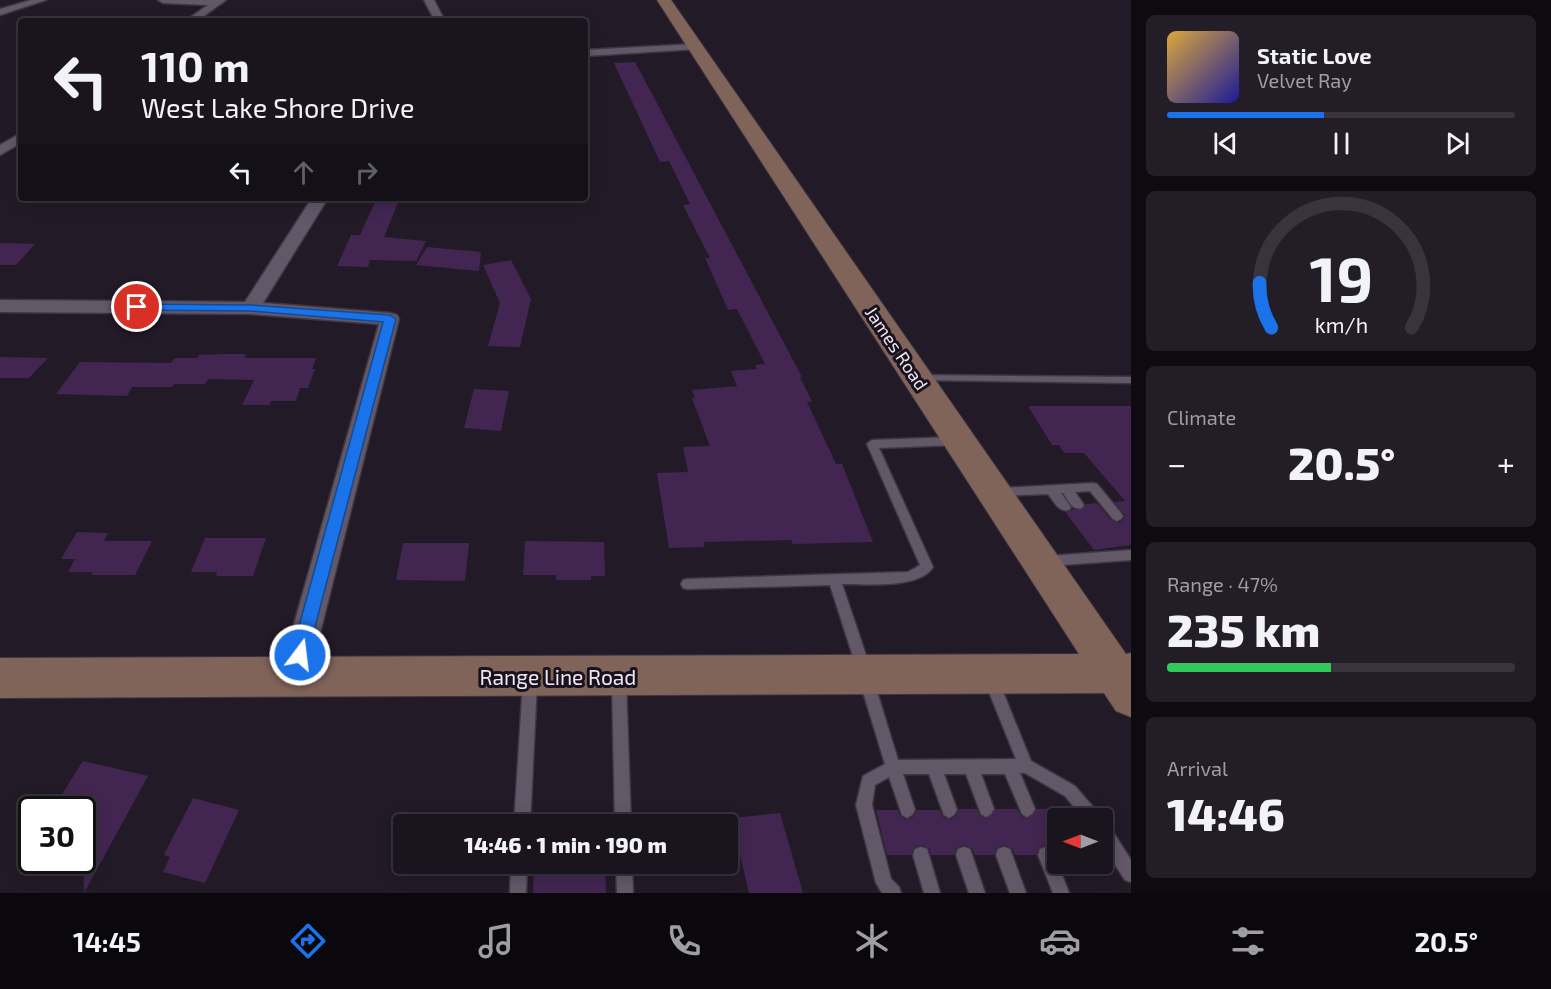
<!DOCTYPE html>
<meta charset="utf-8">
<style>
:root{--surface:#1a141e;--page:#231d27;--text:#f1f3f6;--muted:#9f9ea4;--line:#38333c;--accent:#1a73e8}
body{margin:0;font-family:"Exo 2",sans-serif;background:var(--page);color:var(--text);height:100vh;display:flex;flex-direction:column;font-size:22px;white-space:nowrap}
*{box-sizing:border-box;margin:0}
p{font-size:20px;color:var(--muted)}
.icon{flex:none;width:33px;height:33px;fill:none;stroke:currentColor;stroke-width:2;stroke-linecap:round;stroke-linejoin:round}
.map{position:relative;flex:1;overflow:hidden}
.sheet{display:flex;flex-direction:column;gap:15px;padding:15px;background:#0e0b10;width:420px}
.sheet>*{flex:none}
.top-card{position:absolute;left:18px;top:18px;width:570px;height:183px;border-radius:6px;box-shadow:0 3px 15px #0003,0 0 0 2px var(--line);background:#1a141e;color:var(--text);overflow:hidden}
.needle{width:39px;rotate:270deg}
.buttons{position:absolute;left:1047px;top:808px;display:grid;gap:12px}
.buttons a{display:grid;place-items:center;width:66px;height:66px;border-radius:6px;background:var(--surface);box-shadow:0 3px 15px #0003,0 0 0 2px var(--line);font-size:30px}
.speed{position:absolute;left:18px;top:796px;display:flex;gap:12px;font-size:30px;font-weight:700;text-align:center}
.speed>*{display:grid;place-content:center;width:78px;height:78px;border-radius:50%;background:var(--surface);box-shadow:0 3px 15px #0003,0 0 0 2px var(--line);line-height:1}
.speed .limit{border:3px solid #111;border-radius:9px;background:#fff;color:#111}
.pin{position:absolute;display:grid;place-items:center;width:51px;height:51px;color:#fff;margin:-26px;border:3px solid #fff;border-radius:50%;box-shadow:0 2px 6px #0007}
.me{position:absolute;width:66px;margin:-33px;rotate:15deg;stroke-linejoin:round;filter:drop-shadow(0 0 4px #0008)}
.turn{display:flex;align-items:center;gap:21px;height:126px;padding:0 24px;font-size:27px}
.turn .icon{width:78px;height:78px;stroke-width:2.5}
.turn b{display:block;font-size:42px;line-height:51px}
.lanes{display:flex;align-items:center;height:57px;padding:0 24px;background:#0003;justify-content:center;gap:30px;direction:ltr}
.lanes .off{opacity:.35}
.big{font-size:45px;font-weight:800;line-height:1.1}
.sheet .card{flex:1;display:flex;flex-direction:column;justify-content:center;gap:9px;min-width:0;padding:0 21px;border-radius:9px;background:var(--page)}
.sheet .dial{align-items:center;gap:0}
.dial svg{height:156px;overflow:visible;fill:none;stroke:var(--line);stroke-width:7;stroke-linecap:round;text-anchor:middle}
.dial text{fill:var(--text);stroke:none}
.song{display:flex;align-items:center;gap:18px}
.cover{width:72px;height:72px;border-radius:9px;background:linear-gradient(135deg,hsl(40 70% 55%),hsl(240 70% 35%))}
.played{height:6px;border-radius:3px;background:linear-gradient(90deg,var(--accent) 45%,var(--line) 45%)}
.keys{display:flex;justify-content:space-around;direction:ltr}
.heat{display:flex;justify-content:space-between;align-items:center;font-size:33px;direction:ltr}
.charge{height:9px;border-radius:4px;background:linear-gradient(90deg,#34c759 47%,var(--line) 0)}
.trip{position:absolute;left:393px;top:814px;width:345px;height:60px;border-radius:6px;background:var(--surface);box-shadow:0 3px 15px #0003,0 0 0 2px var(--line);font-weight:800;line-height:60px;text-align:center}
.menu{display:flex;height:96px;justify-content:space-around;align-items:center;background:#0a080c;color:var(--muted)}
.menu .icon{width:42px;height:42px}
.menu .on{color:var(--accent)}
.menu b{font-size:27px;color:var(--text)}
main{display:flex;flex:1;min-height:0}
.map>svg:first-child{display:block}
.building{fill:#422651}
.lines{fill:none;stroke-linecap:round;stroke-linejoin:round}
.service-casing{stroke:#3e3742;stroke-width:3}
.minor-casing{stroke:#3e3742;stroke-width:3}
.secondary-casing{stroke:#3e3742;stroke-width:2}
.service{fill:#625868;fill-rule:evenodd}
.minor{fill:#625868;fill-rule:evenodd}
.secondary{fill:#80645a;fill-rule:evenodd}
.route{fill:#1a73e8;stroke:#114b97;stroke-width:1.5}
.labels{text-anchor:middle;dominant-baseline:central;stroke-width:6;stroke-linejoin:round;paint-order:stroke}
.street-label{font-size:18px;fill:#eee8f2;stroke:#19111e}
.near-street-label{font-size:21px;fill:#eee8f2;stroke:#19111e}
</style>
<main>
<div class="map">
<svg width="1131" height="893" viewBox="0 0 1131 893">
<rect width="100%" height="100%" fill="#231a28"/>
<!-- building -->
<path class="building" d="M 635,62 L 802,377 L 800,377 L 812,402 L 807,402 L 836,464 L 842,464 L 873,542 L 793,544 L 791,540 L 704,542 L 704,547 L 669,548 L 657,473 L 688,472 L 683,447 L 710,446 L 692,398 L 695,398 L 692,390 L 737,386 L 731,371 L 757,369 L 755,365 L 765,364 L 737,309 L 728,310 L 705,258 L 710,258 L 683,205 L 690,204 L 669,161 L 660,162 L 614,63 Z
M 377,198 L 400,198 L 384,237 L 426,241 L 416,261 L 370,260 L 368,267 L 337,266 L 351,235 L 360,235 Z
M 0,243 L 35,244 L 16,265 L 0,265 Z
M 427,247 L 481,252 L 479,271 L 416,265 Z
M 511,260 L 531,299 L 520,347 L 488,346 L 500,303 L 483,265 Z
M 224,354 L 246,354 L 244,358 L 316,358 L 312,369 L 315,369 L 308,388 L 300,388 L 296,401 L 271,401 L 269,405 L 242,405 L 254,380 L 208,379 L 205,384 L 174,384 L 172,387 L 132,387 L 127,396 L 56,394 L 80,362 L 171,363 L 175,358 L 198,358 L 199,355 Z
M 0,357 L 48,358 L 29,378 L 0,378 Z
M 474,389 L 509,391 L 501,431 L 464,428 Z
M 1028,406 L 1131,406 L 1131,545 L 1094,550 L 1066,513 L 1073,509 L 1082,510 L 1086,504 L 1097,503 L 1111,520 L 1118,523 L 1123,520 L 1125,515 L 1114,502 L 1125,501 L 1084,453 L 1064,453 L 1059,445 L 1052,445 Z
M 77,532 L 108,533 L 104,541 L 152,541 L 135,575 L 91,575 L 93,572 L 68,572 L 75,559 L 61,559 Z
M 205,538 L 266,538 L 253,576 L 216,576 L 217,572 L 191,572 Z
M 525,541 L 604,542 L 605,576 L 591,576 L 591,580 L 556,580 L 556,575 L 523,575 Z
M 403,543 L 469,543 L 465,581 L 396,580 Z
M 83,761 L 148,776 L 84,893 L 82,810 L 66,810 L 71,802 L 59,799 Z
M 193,798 L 239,810 L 205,883 L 163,872 L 170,857 L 164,855 Z
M 959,809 L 977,809 L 980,816 L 987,819 L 996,809 L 1017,809 L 1021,816 L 1028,819 L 1037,809 L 1058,809 L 1058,855 L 1054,848 L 1047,845 L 1039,847 L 1036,855 L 1015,855 L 1012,848 L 1005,845 L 997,847 L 994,855 L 975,855 L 972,848 L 965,845 L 957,847 L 954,855 L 931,855 L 929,848 L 922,845 L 914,847 L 911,855 L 887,855 L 876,810 L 898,810 L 900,816 L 906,820 L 913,817 L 917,810 L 940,810 L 943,817 L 950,820 L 956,816 Z
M 780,813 L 803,893 L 749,893 L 731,818 Z
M 534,864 L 605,864 L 606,893 L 533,893 Z"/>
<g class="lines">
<!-- service casing -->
<g class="service-casing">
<path id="service" d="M 921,375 L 1131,377 L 1131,383 L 918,380 L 916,378 L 918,376 Z
M 956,437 L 961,441 L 956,445 L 879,448 L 933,567 C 920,589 866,584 842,584 L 870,667 L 868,672 L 863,673 L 858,672 L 830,585 L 687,589 L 683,588 L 681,584 L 683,580 L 687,579 L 908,572 L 920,565 L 867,444 L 872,440 Z
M 1093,483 L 1097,484 L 1121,513 L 1123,516 L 1121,519 L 1117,521 L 1113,519 L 1090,491 L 1075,492 L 1084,505 L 1082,508 C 1072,511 1068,500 1063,493 L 1061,493 L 1071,507 L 1069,510 C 1059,513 1054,501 1048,494 L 1000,496 L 996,495 L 994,492 L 996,489 L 1000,488 Z
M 1131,550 L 1131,560 L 1048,566 L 1044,565 L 1042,561 L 1044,557 L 1048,556 Z
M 619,674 L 624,676 L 626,681 L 631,825 L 615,825 L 612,681 L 614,676 Z
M 530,675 L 535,677 L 537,682 L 530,825 L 514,825 L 523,682 L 525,677 Z
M 867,675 L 872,677 L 874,682 L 898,760 L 1016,759 L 985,682 L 987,677 L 992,675 L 997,677 L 1031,761 L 1075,786 L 1099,814 L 1102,819 L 1084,819 L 1065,796 L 1025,773 L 1020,773 L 1035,809 L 1032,814 L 1027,817 L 1022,814 L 1005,774 L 981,774 L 994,809 L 991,814 L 986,817 L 981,814 L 966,774 L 944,774 L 957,810 L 954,815 L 949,818 L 944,815 L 929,774 L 903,774 L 915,810 L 912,815 L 907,818 L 902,815 L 889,777 L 875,785 L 872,805 L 891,879 L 899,887 L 901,893 L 882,893 L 876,883 L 856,805 L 863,776 L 885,764 L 860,682 L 862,677 Z
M 1102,822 L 1108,824 L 1131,860 L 1131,882 L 1125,880 L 1102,845 Z
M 921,847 L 927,849 L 940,893 L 924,893 L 913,855 L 915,849 Z
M 964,847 L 970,849 L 985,893 L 969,893 L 956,855 L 958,849 Z
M 1004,847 L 1010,849 L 1026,893 L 1010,893 L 996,855 L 998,849 Z
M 1046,847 L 1052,849 L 1069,893 L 1053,893 L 1038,855 L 1040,849 Z
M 511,864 L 527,864 L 526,893 L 510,893 Z
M 616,864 L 632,864 L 633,893 L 617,893 Z"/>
</g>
<!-- minor casing -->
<g class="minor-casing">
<path id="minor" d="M 31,0 L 46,0 L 0,15 L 0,9 Z
M 158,0 L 226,0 L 197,21 L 185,21 L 208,5 L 163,3 Z
M 424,0 L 434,0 L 445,21 L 435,21 Z
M 695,44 L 699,45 L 699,49 L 585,56 L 585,50 Z
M 21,133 L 21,143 L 0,155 L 0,145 Z
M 312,198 L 328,198 L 263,303 L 390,313 L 397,315 L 399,319 L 309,677 L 304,687 L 294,691 L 284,687 L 279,677 L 379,324 L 251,314 L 0,312 L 0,300 L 245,302 Z"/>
</g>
<!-- secondary casing -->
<g class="secondary-casing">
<path id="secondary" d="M 657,0 L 671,0 L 1126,654 L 1131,653 L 1131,717 L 1116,711 L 1104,693 L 0,698 L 0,658 L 1079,654 Z"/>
</g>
<!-- service -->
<use href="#service" class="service"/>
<!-- minor -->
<use href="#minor" class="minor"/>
<!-- secondary -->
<use href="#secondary" class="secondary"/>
</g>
<!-- route -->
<path class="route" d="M 137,304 L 251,305 L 390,315 L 396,319 L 306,661 L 300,663 L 294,661 L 291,655 L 383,322 L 251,311 L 133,310 L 131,307 Z"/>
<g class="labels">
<!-- street labels -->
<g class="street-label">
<text transform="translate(897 348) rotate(56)">James Road</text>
</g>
<!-- near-street labels -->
<g class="near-street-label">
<text x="558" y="676">Range Line Road</text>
</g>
</g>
</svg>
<div class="buttons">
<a><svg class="needle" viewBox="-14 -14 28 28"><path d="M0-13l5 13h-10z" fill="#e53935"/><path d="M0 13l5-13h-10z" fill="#9f9ea4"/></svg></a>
</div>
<div class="speed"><div class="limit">30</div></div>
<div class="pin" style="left:137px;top:307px;background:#d93025"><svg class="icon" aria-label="arrive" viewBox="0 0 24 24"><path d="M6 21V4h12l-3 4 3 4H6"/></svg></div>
<svg class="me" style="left:300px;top:655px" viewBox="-20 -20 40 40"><circle r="17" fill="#1a73e8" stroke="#fff" stroke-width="3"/><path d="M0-11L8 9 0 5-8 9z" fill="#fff"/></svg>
<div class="trip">14:46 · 1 min · 190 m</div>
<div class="top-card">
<div class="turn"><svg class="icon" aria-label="left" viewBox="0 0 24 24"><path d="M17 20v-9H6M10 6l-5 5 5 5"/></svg><div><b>110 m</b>West Lake Shore Drive</div></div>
<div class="lanes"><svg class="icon" aria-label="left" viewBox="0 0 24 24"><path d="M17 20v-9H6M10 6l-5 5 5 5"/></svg><svg class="icon off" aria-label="ahead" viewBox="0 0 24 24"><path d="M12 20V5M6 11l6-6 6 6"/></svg><svg class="icon off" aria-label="right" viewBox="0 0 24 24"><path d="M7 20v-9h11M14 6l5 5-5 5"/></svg></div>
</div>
</div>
<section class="sheet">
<div class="card">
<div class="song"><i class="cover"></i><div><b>Static Love</b><p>Velvet Ray</p></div></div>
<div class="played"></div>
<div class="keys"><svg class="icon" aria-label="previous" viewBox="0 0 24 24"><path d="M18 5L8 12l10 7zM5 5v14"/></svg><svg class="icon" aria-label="pause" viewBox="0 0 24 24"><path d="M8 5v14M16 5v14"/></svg><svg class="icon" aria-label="next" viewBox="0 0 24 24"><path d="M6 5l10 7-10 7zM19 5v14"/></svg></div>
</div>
<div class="card dial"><svg viewBox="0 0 100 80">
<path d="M14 69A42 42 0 1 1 86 69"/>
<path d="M14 69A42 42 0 0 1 8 46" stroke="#1a73e8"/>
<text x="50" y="56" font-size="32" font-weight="700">19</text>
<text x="50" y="72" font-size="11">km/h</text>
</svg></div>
<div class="card"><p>Climate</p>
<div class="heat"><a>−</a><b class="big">20.5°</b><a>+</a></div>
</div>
<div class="card"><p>Range · 47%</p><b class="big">235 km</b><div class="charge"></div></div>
<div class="card"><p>Arrival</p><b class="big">14:46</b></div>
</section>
</main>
<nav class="menu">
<b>14:45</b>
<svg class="icon on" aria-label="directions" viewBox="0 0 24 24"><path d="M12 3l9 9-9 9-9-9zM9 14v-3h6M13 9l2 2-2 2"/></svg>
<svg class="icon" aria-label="music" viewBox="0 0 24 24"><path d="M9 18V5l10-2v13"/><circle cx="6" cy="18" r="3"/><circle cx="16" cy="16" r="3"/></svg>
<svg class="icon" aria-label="phone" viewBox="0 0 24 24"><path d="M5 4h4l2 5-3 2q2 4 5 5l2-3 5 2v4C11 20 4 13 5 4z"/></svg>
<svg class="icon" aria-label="climate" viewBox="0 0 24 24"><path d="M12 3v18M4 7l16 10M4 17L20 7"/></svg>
<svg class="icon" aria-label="car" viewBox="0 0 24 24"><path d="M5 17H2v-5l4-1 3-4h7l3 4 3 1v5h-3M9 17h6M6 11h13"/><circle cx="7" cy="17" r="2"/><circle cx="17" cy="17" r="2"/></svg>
<svg class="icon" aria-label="filters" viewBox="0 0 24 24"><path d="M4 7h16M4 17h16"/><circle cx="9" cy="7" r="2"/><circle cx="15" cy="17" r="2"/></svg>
<b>20.5°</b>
</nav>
